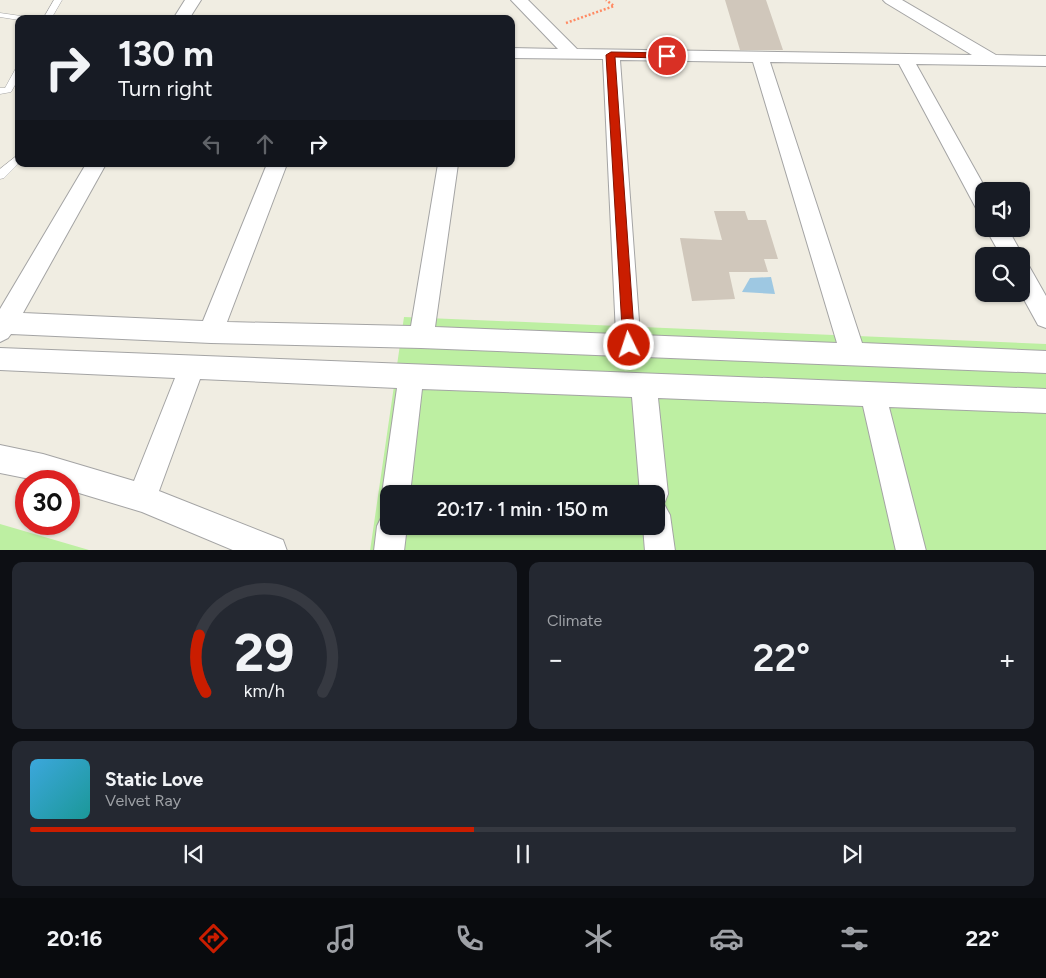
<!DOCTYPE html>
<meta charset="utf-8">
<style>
:root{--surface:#171b24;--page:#242831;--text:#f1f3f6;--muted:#9ea1a6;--line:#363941;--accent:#ca1d00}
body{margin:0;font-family:Figtree,sans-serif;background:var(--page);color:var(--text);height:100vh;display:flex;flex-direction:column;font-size:19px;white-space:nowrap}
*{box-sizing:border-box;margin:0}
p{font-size:16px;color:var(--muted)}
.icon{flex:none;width:28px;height:28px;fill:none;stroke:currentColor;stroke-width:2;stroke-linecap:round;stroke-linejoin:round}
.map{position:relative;height:550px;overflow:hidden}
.side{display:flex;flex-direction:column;gap:12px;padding:12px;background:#0d0f14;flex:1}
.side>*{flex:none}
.hud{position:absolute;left:15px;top:15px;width:500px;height:152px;border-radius:10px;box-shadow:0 1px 4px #0004;background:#171b24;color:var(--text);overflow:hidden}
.tools{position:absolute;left:975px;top:182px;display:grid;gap:10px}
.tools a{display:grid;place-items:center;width:55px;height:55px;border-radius:10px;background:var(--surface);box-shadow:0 1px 4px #0004;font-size:25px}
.speed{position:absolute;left:15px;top:470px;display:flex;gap:10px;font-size:25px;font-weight:700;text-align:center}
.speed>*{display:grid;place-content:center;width:65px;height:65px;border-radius:50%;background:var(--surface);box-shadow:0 1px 4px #0004;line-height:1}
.speed .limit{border:8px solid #d22;background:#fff;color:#111}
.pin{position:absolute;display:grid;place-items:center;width:42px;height:42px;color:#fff;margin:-21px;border:2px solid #fff;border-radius:50%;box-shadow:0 1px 5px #0007}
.me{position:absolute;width:55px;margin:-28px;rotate:356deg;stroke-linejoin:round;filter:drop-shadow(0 0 4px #0008)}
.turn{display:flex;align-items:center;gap:18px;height:105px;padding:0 20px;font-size:22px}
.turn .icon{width:65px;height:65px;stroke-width:2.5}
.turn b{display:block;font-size:35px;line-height:42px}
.lanes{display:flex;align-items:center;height:48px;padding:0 20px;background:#0003;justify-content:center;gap:25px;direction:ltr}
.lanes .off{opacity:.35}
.big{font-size:38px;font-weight:600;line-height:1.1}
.side .card{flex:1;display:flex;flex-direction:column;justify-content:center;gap:8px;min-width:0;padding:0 18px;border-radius:10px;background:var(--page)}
.side .dial{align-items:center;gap:0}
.dial svg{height:130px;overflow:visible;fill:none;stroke:var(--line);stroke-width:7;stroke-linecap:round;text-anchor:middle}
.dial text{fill:var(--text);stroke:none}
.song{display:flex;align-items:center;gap:15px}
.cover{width:60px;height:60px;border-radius:8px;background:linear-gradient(135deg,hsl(200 70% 55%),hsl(180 70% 35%))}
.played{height:5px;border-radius:2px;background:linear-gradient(90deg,var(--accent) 45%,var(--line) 45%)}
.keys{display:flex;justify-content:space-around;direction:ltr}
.heat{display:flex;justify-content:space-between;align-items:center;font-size:28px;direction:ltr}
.side .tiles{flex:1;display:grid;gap:12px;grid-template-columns:1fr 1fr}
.card:last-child{grid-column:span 2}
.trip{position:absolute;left:380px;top:485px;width:285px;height:50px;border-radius:10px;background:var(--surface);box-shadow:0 1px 4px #0004;font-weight:600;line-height:50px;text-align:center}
.menu{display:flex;height:80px;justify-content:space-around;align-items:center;background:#090b0e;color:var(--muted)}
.menu .icon{width:35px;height:35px}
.menu .current{color:var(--accent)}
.menu b{font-size:22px;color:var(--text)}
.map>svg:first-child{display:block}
.grass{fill:#bdefa2;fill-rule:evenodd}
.water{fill:#9ec8e2}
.building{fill:#d0c7bb}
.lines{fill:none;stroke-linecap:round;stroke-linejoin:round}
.lane-casing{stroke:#a4a4a4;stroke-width:1}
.street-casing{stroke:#a4a4a4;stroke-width:2}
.path{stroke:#ff8a63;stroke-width:2.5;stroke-dasharray:2 2;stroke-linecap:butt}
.lane{fill:#fff;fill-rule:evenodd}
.street{fill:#fff;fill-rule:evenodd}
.route{fill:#ca1d00;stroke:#831300}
</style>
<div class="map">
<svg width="1046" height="551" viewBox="0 0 1046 551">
<rect width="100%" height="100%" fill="#f0ede2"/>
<!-- grass -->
<path class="grass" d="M 404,317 L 1046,344 L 1046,550 L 370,551 ZM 389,494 L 656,494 L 656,526 L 389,526 Z
M 0,524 L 89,550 L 0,550 Z"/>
<!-- water -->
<path class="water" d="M 771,277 L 775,294 L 742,292 L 750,278 Z"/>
<!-- building -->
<path class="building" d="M 725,0 L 766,0 L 783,50 L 740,50 Z
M 714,211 L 745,211 L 748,220 L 766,220 L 778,259 L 764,259 L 768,272 L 729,272 L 735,299 L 692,301 L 680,238 L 722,240 Z"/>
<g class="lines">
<!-- lane casing -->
<g class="lane-casing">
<path id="lane" d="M 54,0 L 62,0 L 51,19 L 43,19 Z
M 0,13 L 28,17 L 32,19 L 19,20 L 0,17 Z
M 19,67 L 19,78 L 11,92 L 0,94 L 0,88 L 5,88 L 16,68 Z
M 19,154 L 19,163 L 4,178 L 0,179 L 0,169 Z"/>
</g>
<!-- street casing -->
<g class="street-casing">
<path id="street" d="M 185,0 L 201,0 L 189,19 L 173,19 Z
M 511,0 L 528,0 L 577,49 L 972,55 L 886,3 L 883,0 L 902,0 L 996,55 L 1046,56 L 1046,66 L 916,64 L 987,191 L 984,191 L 984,212 L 977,210 L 899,64 L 770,62 L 862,343 L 1046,351 L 1046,373 L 421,348 L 211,343 L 11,334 L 8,338 L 0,342 L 0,309 L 86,164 L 106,164 L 23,313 L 203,321 L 267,164 L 287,164 L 227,322 L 411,326 L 438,164 L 458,164 L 435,327 L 616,334 L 603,59 L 511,58 L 511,48 L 558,49 ZM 620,60 L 753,62 L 837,343 L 640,335 Z
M 986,229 L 1008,229 L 1023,256 L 1021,259 L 1021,256 L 1001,256 Z
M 1021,264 L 1029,266 L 1046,296 L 1046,328 L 1038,325 L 1021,294 Z
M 0,348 L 1046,389 L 1046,413 L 889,407 L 926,551 L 896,551 L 863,406 L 658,398 L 668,494 L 664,504 L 670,515 L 675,551 L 645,551 L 643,526 L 656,526 L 656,494 L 640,494 L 632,397 L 422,389 L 410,494 L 389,494 L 389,505 L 386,504 L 382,494 L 397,388 L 200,379 L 159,491 L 283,540 L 287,551 L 235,551 L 142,512 L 69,490 L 69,481 L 40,481 L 0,473 L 0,445 L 43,454 L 134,481 L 175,378 L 0,370 Z
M 389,513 L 389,526 L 407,526 L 404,551 L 374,551 L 377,526 L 382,516 Z"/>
</g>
<!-- path -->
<path class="path" d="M 566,23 L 614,6 L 606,0"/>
<!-- lane -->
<use href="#lane" class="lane"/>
<!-- street -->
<use href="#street" class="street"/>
</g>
<!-- route -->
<path class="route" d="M 611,52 L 667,53 L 671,56 L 667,58 L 615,57 L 635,345 L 633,349 L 629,350 L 624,349 L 623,345 L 606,55 Z"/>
</svg>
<div class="tools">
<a><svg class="icon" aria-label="sound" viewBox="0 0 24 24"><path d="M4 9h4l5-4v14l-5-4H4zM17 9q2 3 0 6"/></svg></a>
<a><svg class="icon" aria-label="search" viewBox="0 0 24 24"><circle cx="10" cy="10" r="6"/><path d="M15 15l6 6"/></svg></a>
</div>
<div class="speed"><div class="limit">30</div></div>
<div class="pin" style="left:667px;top:56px;background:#d93025"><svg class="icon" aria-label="arrive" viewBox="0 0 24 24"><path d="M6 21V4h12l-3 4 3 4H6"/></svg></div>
<svg class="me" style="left:629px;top:345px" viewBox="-20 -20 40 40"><circle r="17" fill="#ca1d00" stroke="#fff" stroke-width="3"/><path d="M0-11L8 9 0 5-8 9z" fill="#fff"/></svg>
<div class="trip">20:17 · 1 min · 150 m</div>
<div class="hud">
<div class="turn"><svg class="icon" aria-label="right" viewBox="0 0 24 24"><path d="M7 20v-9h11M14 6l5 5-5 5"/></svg><div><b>130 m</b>Turn right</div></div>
<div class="lanes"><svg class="icon off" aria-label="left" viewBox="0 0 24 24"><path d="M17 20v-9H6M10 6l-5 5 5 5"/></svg><svg class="icon off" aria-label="ahead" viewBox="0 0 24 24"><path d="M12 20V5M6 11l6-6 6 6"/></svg><svg class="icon" aria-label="right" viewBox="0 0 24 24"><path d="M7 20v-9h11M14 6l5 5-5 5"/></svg></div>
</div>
</div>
<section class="side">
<div class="tiles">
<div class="card dial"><svg viewBox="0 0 100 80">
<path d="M14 69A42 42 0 1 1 86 69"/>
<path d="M14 69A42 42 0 0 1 10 34" stroke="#ca1d00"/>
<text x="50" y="56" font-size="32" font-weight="700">29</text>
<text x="50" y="72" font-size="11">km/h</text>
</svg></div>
<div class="card"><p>Climate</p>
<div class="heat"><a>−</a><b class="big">22°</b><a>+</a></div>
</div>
<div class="card">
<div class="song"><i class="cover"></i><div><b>Static Love</b><p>Velvet Ray</p></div></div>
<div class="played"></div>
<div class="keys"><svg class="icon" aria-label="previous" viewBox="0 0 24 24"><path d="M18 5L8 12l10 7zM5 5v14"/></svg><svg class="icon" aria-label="pause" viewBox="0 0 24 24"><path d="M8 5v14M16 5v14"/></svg><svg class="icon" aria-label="next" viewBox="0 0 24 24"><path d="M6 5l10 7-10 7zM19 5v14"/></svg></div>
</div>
</div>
</section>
<nav class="menu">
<b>20:16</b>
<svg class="icon current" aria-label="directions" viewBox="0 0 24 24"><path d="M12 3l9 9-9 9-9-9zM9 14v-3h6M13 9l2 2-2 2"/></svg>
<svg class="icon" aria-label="music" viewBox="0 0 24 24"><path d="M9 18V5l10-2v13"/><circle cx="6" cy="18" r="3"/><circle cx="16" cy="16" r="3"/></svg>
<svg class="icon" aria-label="phone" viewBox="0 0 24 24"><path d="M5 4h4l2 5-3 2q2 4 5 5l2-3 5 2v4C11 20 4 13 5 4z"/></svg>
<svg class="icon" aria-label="climate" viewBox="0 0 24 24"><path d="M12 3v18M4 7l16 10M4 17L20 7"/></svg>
<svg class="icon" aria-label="car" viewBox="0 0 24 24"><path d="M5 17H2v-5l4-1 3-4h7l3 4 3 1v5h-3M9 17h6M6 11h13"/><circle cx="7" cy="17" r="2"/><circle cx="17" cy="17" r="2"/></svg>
<svg class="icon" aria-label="filters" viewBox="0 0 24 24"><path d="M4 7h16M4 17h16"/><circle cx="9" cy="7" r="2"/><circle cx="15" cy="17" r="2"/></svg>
<b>22°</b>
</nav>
